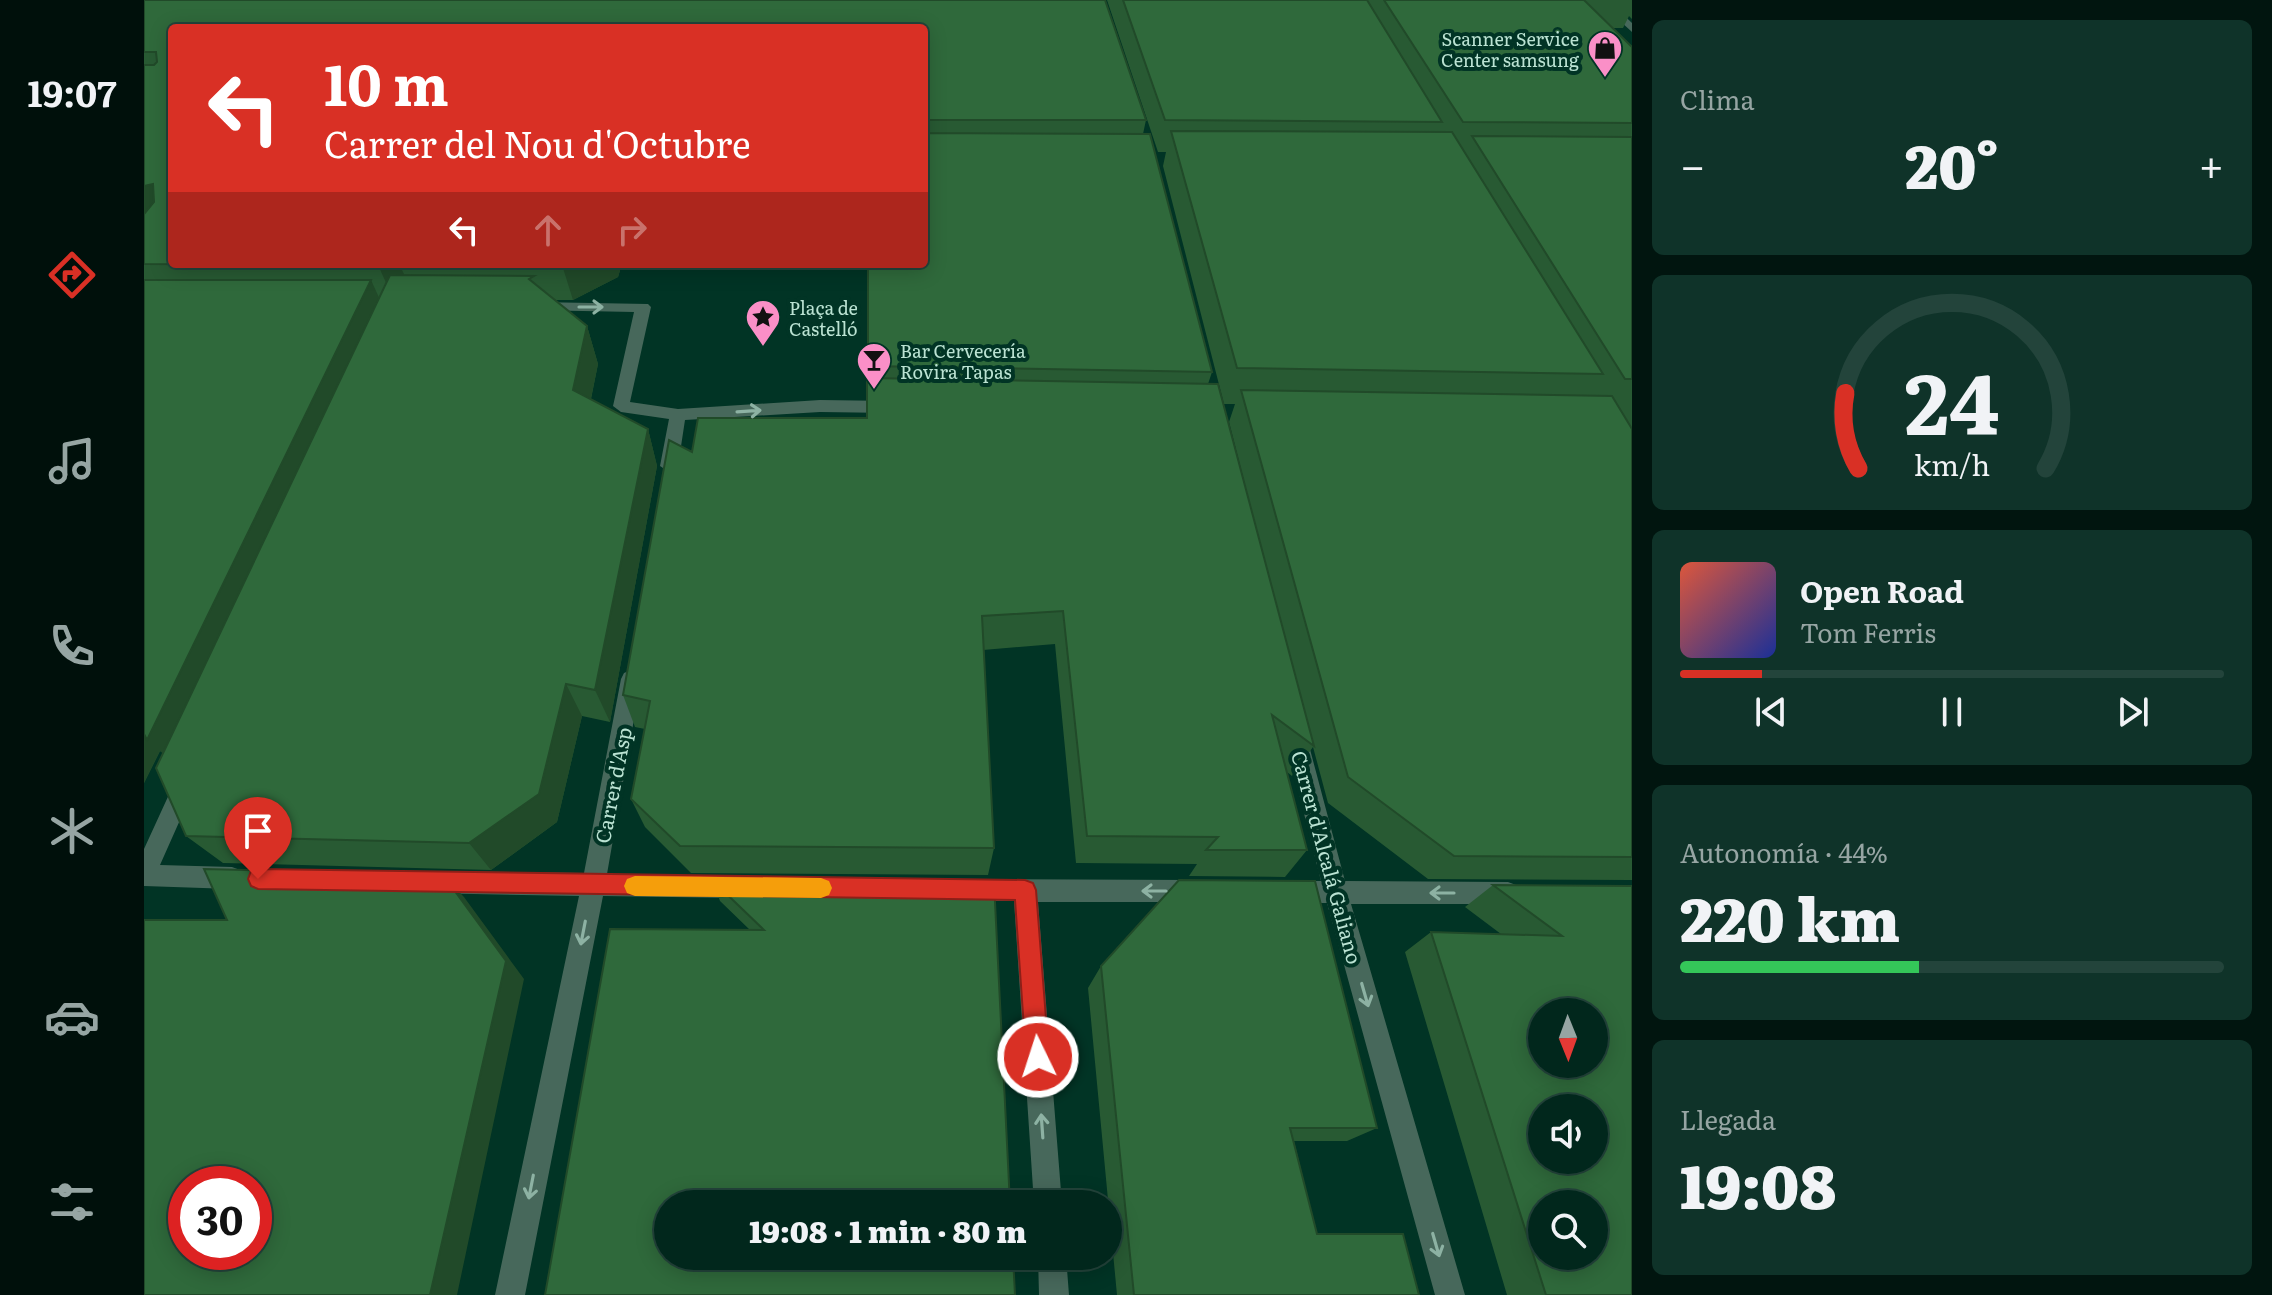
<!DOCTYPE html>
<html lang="es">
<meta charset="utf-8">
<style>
:root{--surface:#01271c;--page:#0f3329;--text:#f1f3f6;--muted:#96a5a3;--line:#23443b;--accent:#d93025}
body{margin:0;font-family:Literata,serif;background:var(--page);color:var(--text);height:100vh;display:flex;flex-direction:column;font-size:30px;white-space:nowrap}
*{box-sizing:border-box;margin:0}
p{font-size:26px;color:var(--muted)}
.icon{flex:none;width:44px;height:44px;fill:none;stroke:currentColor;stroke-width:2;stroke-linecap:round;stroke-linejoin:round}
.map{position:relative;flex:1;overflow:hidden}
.side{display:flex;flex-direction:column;gap:20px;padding:20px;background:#01150f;width:640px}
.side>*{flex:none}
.guide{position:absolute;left:24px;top:24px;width:760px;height:244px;border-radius:8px;box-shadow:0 4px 20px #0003,0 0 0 2px var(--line);background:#d93025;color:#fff;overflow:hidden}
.needle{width:52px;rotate:179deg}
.fabs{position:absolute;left:1384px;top:998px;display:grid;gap:16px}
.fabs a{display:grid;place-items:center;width:80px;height:80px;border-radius:50%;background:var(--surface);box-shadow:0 4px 20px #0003,0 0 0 2px var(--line);font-size:40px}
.speed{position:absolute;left:24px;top:1166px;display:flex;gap:16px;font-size:40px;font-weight:700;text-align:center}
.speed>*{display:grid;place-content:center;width:104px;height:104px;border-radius:50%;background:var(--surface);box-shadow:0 4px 20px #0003,0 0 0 2px var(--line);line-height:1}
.speed .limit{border:12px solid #d22;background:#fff;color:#111}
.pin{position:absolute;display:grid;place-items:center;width:68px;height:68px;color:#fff;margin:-82px -34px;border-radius:50% 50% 50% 0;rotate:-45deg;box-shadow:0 0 8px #0007}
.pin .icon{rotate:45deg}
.me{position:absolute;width:88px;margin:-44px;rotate:356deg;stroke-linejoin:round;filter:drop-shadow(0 0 6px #0008)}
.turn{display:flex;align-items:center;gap:28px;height:168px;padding:0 24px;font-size:36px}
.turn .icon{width:104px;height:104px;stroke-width:2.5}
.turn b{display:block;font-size:56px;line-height:68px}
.lanes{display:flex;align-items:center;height:76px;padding:0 24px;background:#0003;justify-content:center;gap:40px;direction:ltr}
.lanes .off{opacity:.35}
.big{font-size:60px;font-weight:800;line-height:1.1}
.side .widget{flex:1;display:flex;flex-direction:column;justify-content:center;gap:12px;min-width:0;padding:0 28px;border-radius:12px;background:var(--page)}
.side .dial{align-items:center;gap:0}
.dial svg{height:208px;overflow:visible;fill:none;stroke:var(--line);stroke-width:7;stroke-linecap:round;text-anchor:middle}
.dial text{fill:var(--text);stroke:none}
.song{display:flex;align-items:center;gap:24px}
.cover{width:96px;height:96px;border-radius:12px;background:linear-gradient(135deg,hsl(10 70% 55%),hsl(230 70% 35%))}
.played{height:8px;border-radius:4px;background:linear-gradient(90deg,var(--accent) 15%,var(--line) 15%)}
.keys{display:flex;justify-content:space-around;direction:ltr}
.heat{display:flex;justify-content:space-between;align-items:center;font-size:44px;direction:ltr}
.charge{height:12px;border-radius:6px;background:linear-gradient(90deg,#34c759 44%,var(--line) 0)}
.trip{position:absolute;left:510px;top:1190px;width:468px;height:80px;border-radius:40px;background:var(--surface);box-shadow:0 4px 20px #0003,0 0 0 2px var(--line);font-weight:800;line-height:80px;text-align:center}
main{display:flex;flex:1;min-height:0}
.tab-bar{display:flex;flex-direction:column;width:144px;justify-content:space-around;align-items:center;background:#00100b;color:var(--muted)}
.tab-bar .icon{width:56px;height:56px}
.tab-bar .current{color:var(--accent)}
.tab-bar b{font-size:36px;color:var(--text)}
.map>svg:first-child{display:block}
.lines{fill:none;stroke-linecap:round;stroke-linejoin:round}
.service{fill:#47685b;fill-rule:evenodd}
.minor{fill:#47685b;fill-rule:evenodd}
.wall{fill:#285a33}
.shaded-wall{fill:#214a29}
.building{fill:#2f693b;stroke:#214a29;stroke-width:2;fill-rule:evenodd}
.oneway{stroke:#8db2a3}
.route{fill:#d93025;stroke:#8d1f18;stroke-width:2}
.slow{fill:#f59e0b}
.labels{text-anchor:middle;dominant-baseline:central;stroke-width:8;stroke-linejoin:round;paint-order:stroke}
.far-poi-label{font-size:18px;fill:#bbe3d3;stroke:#013425;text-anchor:start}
.street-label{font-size:20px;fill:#bbe3d3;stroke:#013425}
</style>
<main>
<nav class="tab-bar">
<b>19:07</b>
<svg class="icon current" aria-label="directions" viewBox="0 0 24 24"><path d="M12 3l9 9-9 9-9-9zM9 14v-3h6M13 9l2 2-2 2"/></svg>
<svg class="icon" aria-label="music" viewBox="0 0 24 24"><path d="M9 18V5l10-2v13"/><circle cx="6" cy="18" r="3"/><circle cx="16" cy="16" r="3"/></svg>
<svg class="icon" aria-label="phone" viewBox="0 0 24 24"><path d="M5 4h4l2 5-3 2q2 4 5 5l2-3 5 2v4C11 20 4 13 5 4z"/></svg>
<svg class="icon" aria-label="climate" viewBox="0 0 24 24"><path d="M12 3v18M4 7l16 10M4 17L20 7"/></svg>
<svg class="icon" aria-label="car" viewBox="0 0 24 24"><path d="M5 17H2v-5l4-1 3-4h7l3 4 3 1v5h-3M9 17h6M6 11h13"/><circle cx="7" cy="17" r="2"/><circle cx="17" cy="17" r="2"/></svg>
<svg class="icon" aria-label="filters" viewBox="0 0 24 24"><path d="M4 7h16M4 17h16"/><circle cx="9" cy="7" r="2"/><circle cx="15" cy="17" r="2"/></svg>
</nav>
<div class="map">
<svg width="1488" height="1295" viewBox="0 0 1488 1295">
<rect width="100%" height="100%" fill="#013425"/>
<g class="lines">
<!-- service -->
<path class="service" d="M 1453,0 L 1464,0 L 1488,23 L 1488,32 Z"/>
<!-- minor -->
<path class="minor" d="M 392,302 L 504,304 L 507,307 L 486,402 L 534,409 L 676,400 L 748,401 L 756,407 L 748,413 L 676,412 L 541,420 L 534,466 L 525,472 L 516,466 L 525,419 L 477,412 L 469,406 L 490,312 L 387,310 L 384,307 Z
M 487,670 L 494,673 L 497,679 L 463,874 L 596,876 L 604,879 L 608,887 L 604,895 L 596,898 L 459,896 L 381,1295 L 351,1295 L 435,896 L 280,893 L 272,890 L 268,882 L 272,874 L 280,871 L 440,873 L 477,679 L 480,673 Z
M 1152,729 L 1160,731 L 1163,738 L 1201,881 L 1364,882 L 1372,885 L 1376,893 L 1372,901 L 1364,904 L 1207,904 L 1321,1295 L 1291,1295 L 1183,903 L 1148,903 L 1140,900 L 1136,892 L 1140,884 L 1148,881 L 1177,881 L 1141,738 L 1144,731 Z
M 41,774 L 49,777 L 52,784 L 16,865 L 88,867 L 96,870 L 100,878 L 96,886 L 88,889 L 0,886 L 0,849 L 33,777 Z
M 824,879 L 1052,880 L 1060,883 L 1064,891 L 1060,899 L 1052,902 L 894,902 L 918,1204 L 890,1204 L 870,901 L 824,901 L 816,898 L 812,890 L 816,882 Z
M 894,1256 L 922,1256 L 925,1295 L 895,1295 Z"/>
</g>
<!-- wall -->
<path class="wall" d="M 0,0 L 961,0 L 1002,120 L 999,134 L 1006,134 L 1068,372 L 1064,384 L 1074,384 L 1108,512 L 1085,422 L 1091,404 L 1080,404 L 1019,166 L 1022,152 L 1014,152 L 963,0 L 1488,0 L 1488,19 L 1485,16 L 1479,28 L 1469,28 L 1488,47 L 1488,880 L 1284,879 L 1184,803 L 1169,747 L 1148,776 L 1143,772 L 1163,850 L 1141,877 L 1045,876 L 1053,864 L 932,863 L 911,644 L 839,650 L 850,848 L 844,875 L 547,873 L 501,827 L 487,799 L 501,729 L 491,727 L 479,695 L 525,440 L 548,452 L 554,418 L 723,418 L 724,264 L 780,264 L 780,28 L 28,28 L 28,264 L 478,264 L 474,277 L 429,300 L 411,300 L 443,326 L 454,364 L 447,399 L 504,429 L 513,466 L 466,722 L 438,716 L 413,822 L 347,870 L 79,863 L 42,836 L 12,768 L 19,753 L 16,751 L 0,783 Z
M 568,880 L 850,882 L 871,1295 L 606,930 L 576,901 Z
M 1349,885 L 1488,886 L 1488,1295 L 1363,1295 L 1261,952 L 1287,932 L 1357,934 L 1321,907 Z
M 957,966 L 1233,1128 L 1203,1141 L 1150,1141 L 1173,1234 L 1275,1295 L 973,1295 L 944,988 Z"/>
<!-- shaded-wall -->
<path class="shaded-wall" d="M 9,184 L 28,214 L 0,247 L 0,186 Z
M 234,264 L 265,264 L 256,266 L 260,274 L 249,298 L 234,265 Z
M 426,264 L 478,264 L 474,277 L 429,300 L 419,268 Z
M 227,280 L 242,313 L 35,766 L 16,751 L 0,783 L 0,720 Z
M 443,326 L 454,364 L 441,427 L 429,390 Z
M 504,429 L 513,466 L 466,722 L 451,690 Z
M 422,684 L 438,716 L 413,822 L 347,870 L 325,843 Z
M 299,875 L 320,897 L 380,979 L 313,1295 L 286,1295 Z"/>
<!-- building -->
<path class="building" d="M 0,0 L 961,0 L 1002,120 L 780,120 L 780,28 L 28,28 L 28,264 L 234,264 L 234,265 L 0,264 L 0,214 L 10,202 L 9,184 L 0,186 L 0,65 L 10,65 L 13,62 L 12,52 L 0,52 Z
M 979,0 L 1223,0 L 1298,122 L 1021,120 Z
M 1240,0 L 1440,0 L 1488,47 L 1488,123 L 1319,122 Z
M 780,130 L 781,133 L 1006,134 L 1068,372 L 724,366 L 724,264 L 780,264 Z
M 1027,131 L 1308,132 L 1459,374 L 1093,368 Z
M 1328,136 L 1488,137 L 1488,379 L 1481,379 Z
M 257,264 L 426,264 L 419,268 L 256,266 Z
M 246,275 L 390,276 L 385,279 L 443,326 L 429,390 L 504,429 L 451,690 L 422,684 L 395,794 L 325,843 L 42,836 L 12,768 Z
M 0,280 L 227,280 L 3,740 L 0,734 Z
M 723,378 L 1074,384 L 1170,746 L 1128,715 L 1163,850 L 1062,850 L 1074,837 L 943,836 L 919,611 L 838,616 L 850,848 L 536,846 L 487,799 L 506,701 L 479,695 L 525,440 L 548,452 L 554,418 L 723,418 Z
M 1097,390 L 1468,396 L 1488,429 L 1488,857 L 1310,856 L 1204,777 Z
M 60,869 L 299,875 L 362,961 L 286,1295 L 0,1295 L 0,920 L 83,920 ZM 42,1184 L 110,1184 L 110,1252 L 42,1252 Z
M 568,880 L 850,882 L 866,1204 L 524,1204 L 524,1256 L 869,1256 L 871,1295 L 401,1295 L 466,929 L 620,930 Z
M 1035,880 L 1171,881 L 1233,1128 L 1146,1128 L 1173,1234 L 1259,1234 L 1275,1295 L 990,1295 L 957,966 Z
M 1349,885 L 1488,886 L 1488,1295 L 1402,1295 L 1287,932 L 1418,936 ZM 1398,1012 L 1450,1012 L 1450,1064 L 1398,1064 ZM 1398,1108 L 1450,1108 L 1450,1160 L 1398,1160 ZM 1398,1204 L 1450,1204 L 1450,1256 L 1398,1256 Z"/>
<!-- one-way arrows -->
<defs><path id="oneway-shaft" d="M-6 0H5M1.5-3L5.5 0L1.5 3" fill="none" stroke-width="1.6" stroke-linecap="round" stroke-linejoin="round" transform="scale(2)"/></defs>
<g class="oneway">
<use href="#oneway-shaft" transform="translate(447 307)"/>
<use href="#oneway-shaft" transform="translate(605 411) rotate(-4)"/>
<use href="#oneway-shaft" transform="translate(1010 891) rotate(-180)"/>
<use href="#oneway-shaft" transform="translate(1298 893) rotate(-180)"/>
<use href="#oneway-shaft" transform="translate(439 933) rotate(101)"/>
<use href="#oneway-shaft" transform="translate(1221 995) rotate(74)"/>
<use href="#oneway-shaft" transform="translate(898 1126) rotate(-94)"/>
<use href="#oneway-shaft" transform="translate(387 1187) rotate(101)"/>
<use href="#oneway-shaft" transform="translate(1292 1245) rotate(74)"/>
</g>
<!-- route -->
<path class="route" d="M 114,869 L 881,880 L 889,883 L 892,890 L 905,1057 L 902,1065 L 894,1068 L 885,1065 L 882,1057 L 871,900 L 114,889 L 107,886 L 104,879 L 107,871 Z"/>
<!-- slow -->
<path class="slow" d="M 491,876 L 677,878 L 685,881 L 688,888 L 685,895 L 677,898 L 491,896 L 483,893 L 480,886 L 483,879 Z"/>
<!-- icons -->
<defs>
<g id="shop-pin" transform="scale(1.8)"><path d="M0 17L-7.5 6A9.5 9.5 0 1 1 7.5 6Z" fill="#fa8fc7" stroke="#013425"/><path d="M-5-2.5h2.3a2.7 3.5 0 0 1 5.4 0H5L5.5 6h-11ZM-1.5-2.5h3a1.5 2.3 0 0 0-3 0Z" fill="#111"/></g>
<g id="sight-pin" transform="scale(1.8)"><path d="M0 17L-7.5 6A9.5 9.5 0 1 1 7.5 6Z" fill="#fa8fc7" stroke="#013425"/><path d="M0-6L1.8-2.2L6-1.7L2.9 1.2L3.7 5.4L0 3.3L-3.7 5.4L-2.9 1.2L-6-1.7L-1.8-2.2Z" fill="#111"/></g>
<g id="bar-pin" transform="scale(1.8)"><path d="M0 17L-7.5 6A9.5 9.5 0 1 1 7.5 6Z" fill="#fa8fc7" stroke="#013425"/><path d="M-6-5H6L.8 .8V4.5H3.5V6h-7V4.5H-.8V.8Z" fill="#111"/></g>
</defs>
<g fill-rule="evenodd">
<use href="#shop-pin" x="1461" y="48"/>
<use href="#sight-pin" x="619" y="317"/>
<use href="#bar-pin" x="730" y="360"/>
</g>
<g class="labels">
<!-- far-poi labels -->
<g class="far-poi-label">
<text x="1435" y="38" text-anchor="end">Scanner Service<tspan x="1435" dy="21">Center samsung</tspan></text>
<text x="645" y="307">Plaça de<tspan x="645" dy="21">Castelló</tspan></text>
<text x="756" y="350">Bar Cervecería<tspan x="756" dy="21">Rovira Tapas</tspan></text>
</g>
<!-- street labels -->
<g class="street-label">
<text transform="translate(468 785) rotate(-79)">Carrer d'Asp</text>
<text transform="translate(1184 857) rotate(75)">Carrer d'Alcalá Galiano</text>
</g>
</g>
</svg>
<div class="fabs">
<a><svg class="needle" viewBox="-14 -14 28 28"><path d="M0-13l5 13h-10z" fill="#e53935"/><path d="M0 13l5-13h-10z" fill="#96a5a3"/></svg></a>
<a><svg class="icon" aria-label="sound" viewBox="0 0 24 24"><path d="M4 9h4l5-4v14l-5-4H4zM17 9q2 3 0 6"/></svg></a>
<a><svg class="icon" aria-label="search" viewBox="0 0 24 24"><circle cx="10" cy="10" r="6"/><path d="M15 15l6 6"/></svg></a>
</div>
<div class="speed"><div class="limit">30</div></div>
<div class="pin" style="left:114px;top:879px;background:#d93025"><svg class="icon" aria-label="arrive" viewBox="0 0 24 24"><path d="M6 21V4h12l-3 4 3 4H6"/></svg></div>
<svg class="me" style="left:894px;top:1057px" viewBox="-20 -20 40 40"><circle r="17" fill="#d93025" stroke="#fff" stroke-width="3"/><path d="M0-11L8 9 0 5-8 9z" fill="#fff"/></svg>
<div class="trip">19:08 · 1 min · 80 m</div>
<div class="guide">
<div class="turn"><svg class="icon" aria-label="left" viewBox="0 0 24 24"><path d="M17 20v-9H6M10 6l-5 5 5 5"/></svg><div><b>10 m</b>Carrer del Nou d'Octubre</div></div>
<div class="lanes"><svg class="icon" aria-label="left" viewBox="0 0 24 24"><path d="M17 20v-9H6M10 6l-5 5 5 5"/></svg><svg class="icon off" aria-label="ahead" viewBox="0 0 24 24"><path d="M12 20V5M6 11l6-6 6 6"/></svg><svg class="icon off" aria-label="right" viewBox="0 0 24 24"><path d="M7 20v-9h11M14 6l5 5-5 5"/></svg></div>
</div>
</div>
<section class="side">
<div class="widget"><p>Clima</p>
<div class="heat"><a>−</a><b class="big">20°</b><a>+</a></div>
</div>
<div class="widget dial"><svg viewBox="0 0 100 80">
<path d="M14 69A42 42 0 1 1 86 69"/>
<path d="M14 69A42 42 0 0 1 9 40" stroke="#d93025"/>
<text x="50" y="56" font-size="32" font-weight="700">24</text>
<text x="50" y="72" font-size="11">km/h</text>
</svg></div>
<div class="widget">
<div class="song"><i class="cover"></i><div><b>Open Road</b><p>Tom Ferris</p></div></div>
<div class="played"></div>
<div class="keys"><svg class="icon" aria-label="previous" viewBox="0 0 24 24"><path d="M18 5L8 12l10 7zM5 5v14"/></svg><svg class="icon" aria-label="pause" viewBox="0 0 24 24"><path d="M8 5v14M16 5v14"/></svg><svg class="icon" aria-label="next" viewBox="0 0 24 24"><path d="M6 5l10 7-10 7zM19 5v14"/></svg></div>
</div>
<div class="widget"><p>Autonomía · 44%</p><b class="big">220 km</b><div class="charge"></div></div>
<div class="widget"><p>Llegada</p><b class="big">19:08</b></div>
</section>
</main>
